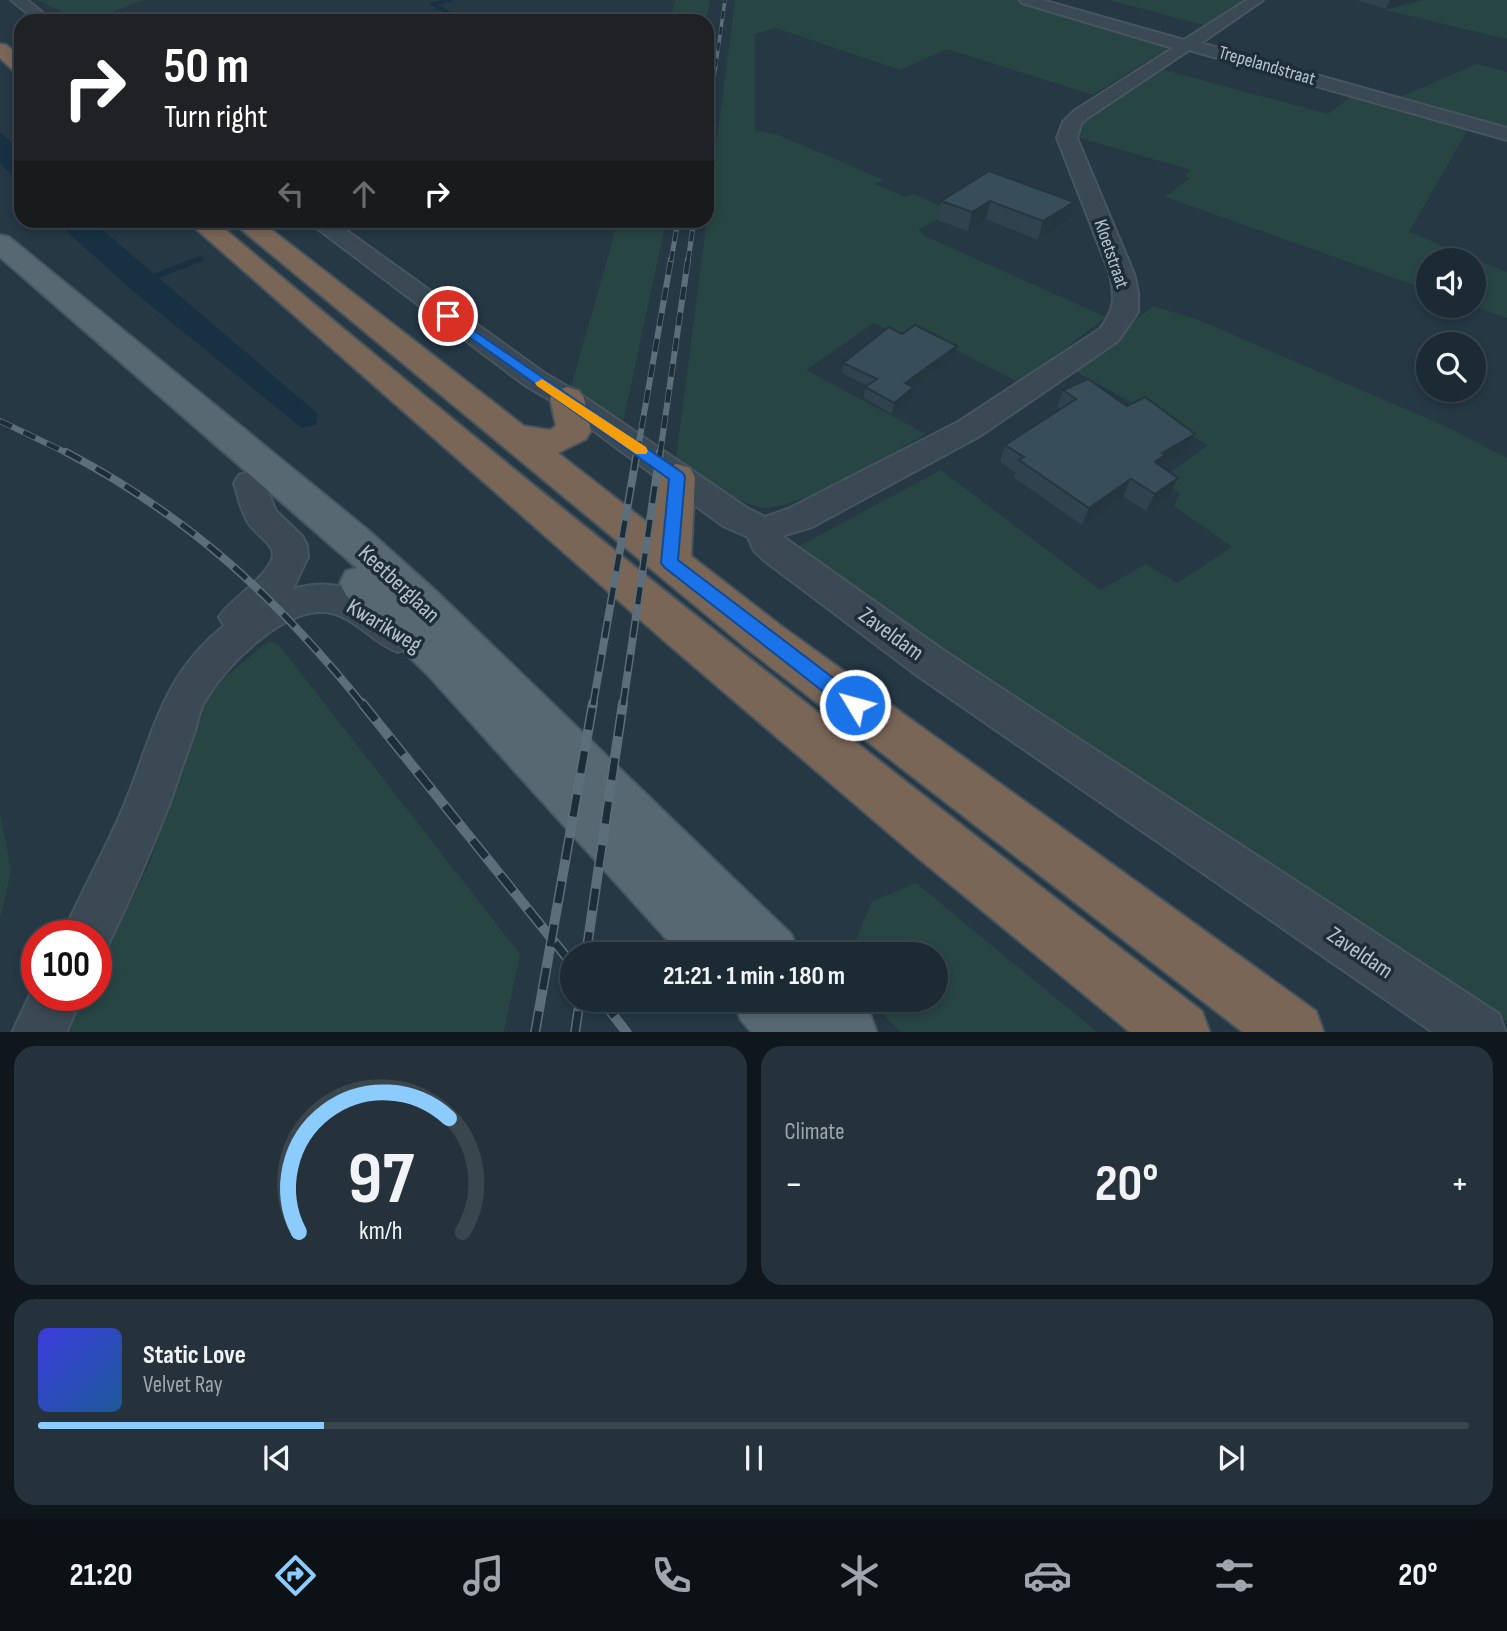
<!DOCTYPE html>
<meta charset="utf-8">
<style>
:root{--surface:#1c2a33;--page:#25323b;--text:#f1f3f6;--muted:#a0a7ac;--line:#3a464e;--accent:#8cccfd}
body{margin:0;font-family:"Sofia Sans Condensed",sans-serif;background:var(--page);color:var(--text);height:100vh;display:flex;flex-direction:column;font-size:26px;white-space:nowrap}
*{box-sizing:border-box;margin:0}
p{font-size:23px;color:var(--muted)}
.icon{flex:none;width:38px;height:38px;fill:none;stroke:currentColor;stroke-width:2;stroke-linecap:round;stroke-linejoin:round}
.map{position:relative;height:1032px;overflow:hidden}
.sheet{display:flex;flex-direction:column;gap:14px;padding:14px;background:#0f171c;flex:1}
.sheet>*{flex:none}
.banner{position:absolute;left:14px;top:14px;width:700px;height:214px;border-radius:21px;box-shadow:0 4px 10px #0003,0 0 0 2px var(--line);background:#202124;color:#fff;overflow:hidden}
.tools{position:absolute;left:1416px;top:248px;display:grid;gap:14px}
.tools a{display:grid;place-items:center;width:70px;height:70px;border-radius:50%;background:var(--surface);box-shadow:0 4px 10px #0003,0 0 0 2px var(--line);font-size:35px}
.speed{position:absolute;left:21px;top:920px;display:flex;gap:14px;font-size:35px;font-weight:700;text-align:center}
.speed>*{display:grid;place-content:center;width:91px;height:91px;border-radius:50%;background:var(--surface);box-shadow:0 4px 10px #0003,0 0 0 2px var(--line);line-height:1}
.speed .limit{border:10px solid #d22;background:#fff;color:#111}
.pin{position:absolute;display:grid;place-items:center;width:60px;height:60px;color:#fff;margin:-30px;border:4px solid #fff;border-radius:50%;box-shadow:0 2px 7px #0007}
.me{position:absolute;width:77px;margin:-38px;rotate:307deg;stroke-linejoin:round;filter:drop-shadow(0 0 5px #0008)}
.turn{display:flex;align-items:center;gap:24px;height:147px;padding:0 35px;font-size:32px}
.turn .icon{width:91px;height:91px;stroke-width:2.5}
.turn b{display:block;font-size:49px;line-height:60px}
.lanes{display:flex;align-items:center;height:66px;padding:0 35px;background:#0003;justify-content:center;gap:35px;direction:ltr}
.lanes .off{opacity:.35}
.big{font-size:52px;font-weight:700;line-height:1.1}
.sheet .card{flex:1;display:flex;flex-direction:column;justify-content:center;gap:10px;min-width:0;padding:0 24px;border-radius:21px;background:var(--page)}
.sheet .dial{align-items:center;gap:0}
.dial svg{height:182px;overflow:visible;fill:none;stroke:var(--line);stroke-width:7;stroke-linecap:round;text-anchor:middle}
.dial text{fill:var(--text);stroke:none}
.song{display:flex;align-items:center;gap:21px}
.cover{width:84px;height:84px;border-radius:10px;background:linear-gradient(135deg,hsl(240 70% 55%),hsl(210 70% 35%))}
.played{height:7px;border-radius:4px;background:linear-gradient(90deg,var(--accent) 20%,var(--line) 20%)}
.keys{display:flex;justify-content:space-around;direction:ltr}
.heat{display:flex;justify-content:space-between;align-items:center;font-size:38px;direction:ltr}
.sheet .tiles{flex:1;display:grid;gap:14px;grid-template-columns:1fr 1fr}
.card:last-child{grid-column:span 2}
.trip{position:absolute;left:560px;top:942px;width:388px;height:70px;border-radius:35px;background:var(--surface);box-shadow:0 4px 10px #0003,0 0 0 2px var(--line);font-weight:700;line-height:70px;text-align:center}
.tab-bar{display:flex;height:112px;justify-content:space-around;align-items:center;background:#0b1114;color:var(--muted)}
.tab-bar .icon{width:49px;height:49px}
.tab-bar .on{color:var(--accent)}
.tab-bar b{font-size:32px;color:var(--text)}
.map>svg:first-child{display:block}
.green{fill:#274543}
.water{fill:#173143}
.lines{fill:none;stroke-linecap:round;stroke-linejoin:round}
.stream-far2{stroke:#173143;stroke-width:3.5}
.stream-far1{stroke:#173143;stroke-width:5}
.stream{stroke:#173143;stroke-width:6}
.minor-casing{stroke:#46555f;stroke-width:4}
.major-casing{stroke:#46555f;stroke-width:4}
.highway-casing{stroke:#44535e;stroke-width:4}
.minor{fill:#3a4953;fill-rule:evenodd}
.major{fill:#586873;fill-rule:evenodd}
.highway{fill:#7a6656;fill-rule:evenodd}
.rail-far4-casing{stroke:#5c6e7a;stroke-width:3.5}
.rail-far3-casing{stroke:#5c6e7a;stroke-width:5}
.rail-far2-casing{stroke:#5c6e7a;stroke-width:6}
.rail-far1-casing{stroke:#5c6e7a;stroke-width:8}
.rail-casing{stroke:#5c6e7a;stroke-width:10}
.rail-far4{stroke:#1e2e39;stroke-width:2.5;stroke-dasharray:8;stroke-linecap:butt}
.rail-far3{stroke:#1e2e39;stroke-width:3.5;stroke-dasharray:10;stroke-linecap:butt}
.rail-far2{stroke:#1e2e39;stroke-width:4.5;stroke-dasharray:13;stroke-linecap:butt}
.rail-far1{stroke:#1e2e39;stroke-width:5;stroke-dasharray:17;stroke-linecap:butt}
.rail{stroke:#1e2e39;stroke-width:7;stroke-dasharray:22;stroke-linecap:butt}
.wall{fill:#2f424d}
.shaded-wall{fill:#26363f}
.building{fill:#374d5a;stroke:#26363f;stroke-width:2}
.route{fill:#1a73e8;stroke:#114b97;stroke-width:2}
.slow{fill:#f59e0b}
.labels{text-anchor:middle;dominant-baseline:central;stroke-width:7;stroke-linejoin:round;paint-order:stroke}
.far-street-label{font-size:19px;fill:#b7c3cd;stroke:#1e2e39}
.street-label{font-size:23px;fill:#b7c3cd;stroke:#1e2e39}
</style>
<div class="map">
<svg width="1507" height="1033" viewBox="0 0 1507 1033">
<rect width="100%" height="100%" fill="#253844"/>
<!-- green -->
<path class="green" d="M 37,0 L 144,0 L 89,21 L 74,21 L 67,14 Z
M 675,0 L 710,0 L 706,21 L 670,21 Z
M 735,0 L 1018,0 L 1173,45 L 1093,95 L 947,49 L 900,70 L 776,28 L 755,34 L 755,131 L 776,134 L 884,180 L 874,184 L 906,197 L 914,194 L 952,211 L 918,230 L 927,237 L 1106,317 L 1020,383 L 913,328 L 899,336 L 874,323 L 806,370 L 926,434 C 894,451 791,515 760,507 C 729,500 702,476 676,459 Z
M 1109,0 L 1244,0 L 1207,26 Z
M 1424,0 L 1507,0 L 1507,39 L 1385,10 Z
M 1477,64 L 1507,72 L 1507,130 L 1395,99 Z
M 1157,68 L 1328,114 L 1356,93 L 1470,126 L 1409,232 L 1507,272 L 1507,318 L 1473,306 L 1474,261 L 1428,261 L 1428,290 L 1165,197 L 1190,178 L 1185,176 L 1191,170 L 1080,138 L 1076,131 L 1086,116 Z
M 618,221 L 666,221 L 623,423 L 571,386 Z
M 1153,306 L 1199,320 L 1447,427 L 1507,458 L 1507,1022 L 829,575 L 803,555 L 801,545 L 941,470 L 1100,590 L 1146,564 L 1177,583 L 1232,547 L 1174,506 L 1180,493 L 1160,480 L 1208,445 L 1073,370 Z
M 269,641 L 279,645 L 520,954 L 504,1032 L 67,1033 L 85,996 L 96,996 L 96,973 L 150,862 L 207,698 L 225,677 Z
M 0,812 L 11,871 L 0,920 Z
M 916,883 L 1097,1032 L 901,1032 L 867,999 L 936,999 L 936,954 L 850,954 L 872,901 Z"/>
<!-- water -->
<path class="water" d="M 0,132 L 21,152 L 21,185 L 0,163 Z
M 55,221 L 92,221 L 318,414 L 316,425 L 302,428 L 140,297 Z"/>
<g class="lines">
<!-- stream-far2 -->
<path class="stream-far2" d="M 451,0 L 432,4 L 464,21"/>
<!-- stream-far1 -->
<path class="stream-far1" d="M 299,224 L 306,222
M 195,261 L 201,259"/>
<!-- stream -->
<path class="stream" d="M 148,279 L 200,259"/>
<!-- minor casing -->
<g class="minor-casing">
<path id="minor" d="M 11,0 L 27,0 L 53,21 L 37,21 Z
M 1020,0 L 1042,0 L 1184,40 L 1247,0 L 1263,0 L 1201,43 L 1507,128 L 1507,140 L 1189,50 L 1086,119 L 1081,124 L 1077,138 L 1134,274 L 1138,292 L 1138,312 L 1118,341 L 980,436 L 812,527 L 782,536 L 943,650 L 1499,1014 L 1506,1033 L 1434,1033 L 915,674 L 766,562 L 754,551 L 748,537 L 723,526 L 557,404 L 526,386 L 306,220 L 332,220 L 546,374 L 577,392 L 747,508 L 765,517 L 788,509 L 958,422 L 1100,329 C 1115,308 1115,299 1110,274 L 1057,138 L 1063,122 L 1074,111 L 1173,48 L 1022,3 Z
M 250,472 L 261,475 L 276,511 L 302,536 L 307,545 L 308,557 L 293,589 C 333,577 362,590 394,614 C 404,621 411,625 417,636 L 411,647 L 398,652 C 370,642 350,610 319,612 C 277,614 225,667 205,701 C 199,710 198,721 195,731 C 187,753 179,775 172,797 C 152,850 129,902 104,953 L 96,957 L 96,936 L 62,936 C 80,895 102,856 120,815 C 152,743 158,678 224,626 L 219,617 C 228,600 284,567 271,548 C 266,539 255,533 249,524 C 241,512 238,496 234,483 L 239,475 Z
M 37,980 L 37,996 L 82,996 L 66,1033 L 12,1033 Z"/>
</g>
<!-- major casing -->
<g class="major-casing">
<path id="major" d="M 0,235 L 9,237 L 368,530 L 435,590 L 791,934 L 800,954 L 680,954 L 427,674 L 346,595 L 340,583 L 346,571 L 357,568 L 0,257 Z
M 732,999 L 857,999 L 869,1011 L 877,1033 L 752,1033 L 741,1020 Z"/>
</g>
<!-- highway casing -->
<g class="highway-casing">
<path id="highway" d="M 0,44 L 6,45 L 21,57 L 21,73 L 14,71 L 0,58 Z
M 186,220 L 214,220 C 536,493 867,754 1202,1011 L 1210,1033 L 1131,1033 L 912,853 L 669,645 Z
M 230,220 L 259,220 L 524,426 L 550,430 L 556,426 L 550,398 L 555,391 L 567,387 L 579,391 L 584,398 L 591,431 L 586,439 L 558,453 L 653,527 L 659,477 L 664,468 L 677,464 L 690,468 L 695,477 L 691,556 L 780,625 L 1316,1011 L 1324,1033 L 1244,1033 L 750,651 Z"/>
</g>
<!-- minor -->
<use href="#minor" class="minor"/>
<!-- major -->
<use href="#major" class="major"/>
<!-- highway -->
<use href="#highway" class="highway"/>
<!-- rail-far4 casing -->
<g class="rail-far4-casing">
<path id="rail-far4" d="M 709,114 L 725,0"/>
</g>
<!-- rail-far3 casing -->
<g class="rail-far3-casing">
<path id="rail-far3" d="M 707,126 L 709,112
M 671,261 L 678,220
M 688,261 L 694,220"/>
</g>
<!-- rail-far2 casing -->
<g class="rail-far2-casing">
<path id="rail-far2" d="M 0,421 L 69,454
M 637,454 L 671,259
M 660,454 L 688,259"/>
</g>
<!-- rail-far1 casing -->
<g class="rail-far1-casing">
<path id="rail-far1" d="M 66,452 C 191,518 275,596 363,705
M 593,705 L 637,452
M 623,705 L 660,452"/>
</g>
<!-- rail casing -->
<g class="rail-casing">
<path id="rail" d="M 362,703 L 572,964
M 586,954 L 623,703
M 601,999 L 627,1033
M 535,1033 L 593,703
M 575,1033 L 580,999"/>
</g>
<!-- rail-far4 -->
<use href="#rail-far4" class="rail-far4"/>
<!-- rail-far3 -->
<use href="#rail-far3" class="rail-far3"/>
<!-- rail-far2 -->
<use href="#rail-far2" class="rail-far2"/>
<!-- rail-far1 -->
<use href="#rail-far1" class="rail-far1"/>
<!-- rail -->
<use href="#rail" class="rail"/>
</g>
<!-- wall -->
<path class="wall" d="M 1356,0 L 1420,0 L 1386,9 Z
M 989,171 L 1068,220 L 1038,240 L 986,219 L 968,231 L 937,220 L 941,201 Z
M 902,334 L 955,356 L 913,387 L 914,387 L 912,398 L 892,414 L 864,398 L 865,387 L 867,386 L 842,373 L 843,363 Z
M 1063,390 L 1186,452 L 1161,466 L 1178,478 L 1169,496 L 1146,511 L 1123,496 L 1082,525 L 1013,477 L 1015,472 L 1000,462 L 1005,445 L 1060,410 L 1057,407 Z"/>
<!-- shaded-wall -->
<path class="shaded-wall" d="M 1390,0 L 1420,0 L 1386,9 Z
M 990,201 L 986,219 L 968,231 L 972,212 Z
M 1074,202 L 1068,220 L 1038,240 L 1043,221 Z
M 957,346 L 955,356 L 903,394 L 905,383 Z
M 914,387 L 912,398 L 892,414 L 894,403 Z
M 1195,434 L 1186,452 L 1160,467 L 1155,462 L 1162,453 Z
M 1178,478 L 1169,496 L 1146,511 L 1155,494 Z
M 1131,479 L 1123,496 L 1082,525 L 1089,508 Z"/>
<!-- building -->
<path class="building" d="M 989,171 L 1074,202 L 1043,221 L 990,201 L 972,212 L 941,201 Z
M 915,325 L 957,346 L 905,383 L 914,387 L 894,403 L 865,387 L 877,379 L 843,363 L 889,327 L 902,334 Z
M 1088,379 L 1127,406 L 1145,397 L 1195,434 L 1162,453 L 1165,455 L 1155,462 L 1178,478 L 1155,494 L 1131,479 L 1089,508 L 1019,460 L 1024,457 L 1005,445 L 1076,399 L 1063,390 Z"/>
<!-- route -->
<path class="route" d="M 448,313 L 683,473 L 685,477 L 678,560 L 861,699 L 864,705 L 861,711 L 855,713 L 848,711 L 664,567 L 661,563 L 669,479 L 444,319 L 444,314 Z"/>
<!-- slow -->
<path class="slow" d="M 542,379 L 646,447 L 648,451 L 646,454 L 636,454 L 537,386 L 535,383 Z"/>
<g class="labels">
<!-- far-street labels -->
<g class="far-street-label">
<text transform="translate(1267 66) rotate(16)">Trepelandstraat</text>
<text transform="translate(1111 254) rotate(71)">Kloetstraat</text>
</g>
<!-- street labels -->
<g class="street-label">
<text transform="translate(399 584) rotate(43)">Keetberglaan</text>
<text transform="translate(384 626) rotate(31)">Kwarikweg</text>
<text transform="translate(891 634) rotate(36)">Zaveldam</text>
<text transform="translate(1360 953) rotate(34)">Zaveldam</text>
</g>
</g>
</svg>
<div class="tools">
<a><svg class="icon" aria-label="sound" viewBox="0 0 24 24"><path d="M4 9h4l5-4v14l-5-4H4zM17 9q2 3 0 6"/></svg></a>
<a><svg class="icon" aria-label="search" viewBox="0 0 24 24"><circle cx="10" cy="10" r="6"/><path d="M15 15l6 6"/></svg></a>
</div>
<div class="speed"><div class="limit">100</div></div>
<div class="pin" style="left:448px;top:316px;background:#d93025"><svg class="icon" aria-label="arrive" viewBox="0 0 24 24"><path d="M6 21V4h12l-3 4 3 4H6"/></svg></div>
<svg class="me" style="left:855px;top:705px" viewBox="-20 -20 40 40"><circle r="17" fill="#1a73e8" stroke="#fff" stroke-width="3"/><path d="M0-11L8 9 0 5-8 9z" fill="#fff"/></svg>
<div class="trip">21:21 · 1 min · 180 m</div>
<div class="banner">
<div class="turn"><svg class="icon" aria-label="right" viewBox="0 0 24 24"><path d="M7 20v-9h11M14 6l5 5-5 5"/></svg><div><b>50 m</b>Turn right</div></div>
<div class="lanes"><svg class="icon off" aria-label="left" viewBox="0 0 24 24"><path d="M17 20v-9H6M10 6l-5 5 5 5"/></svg><svg class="icon off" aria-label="ahead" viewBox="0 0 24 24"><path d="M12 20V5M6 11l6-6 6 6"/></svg><svg class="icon" aria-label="right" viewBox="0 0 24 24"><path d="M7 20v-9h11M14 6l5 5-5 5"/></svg></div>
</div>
</div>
<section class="sheet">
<div class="tiles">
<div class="card dial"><svg viewBox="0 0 100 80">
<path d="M14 69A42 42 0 1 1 86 69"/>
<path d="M14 69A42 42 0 0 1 80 19" stroke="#8cccfd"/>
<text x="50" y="56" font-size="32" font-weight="700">97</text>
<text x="50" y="72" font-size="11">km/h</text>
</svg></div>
<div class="card"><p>Climate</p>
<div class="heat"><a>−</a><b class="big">20°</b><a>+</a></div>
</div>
<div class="card">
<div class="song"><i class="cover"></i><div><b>Static Love</b><p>Velvet Ray</p></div></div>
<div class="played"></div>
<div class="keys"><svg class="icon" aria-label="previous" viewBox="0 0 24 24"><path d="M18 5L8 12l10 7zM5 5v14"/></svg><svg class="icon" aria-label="pause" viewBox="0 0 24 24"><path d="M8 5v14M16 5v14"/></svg><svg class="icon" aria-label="next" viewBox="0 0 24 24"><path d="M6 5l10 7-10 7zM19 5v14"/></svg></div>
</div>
</div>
</section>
<nav class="tab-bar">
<b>21:20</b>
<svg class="icon on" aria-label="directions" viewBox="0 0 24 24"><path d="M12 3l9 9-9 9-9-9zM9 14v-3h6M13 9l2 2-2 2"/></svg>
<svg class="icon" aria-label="music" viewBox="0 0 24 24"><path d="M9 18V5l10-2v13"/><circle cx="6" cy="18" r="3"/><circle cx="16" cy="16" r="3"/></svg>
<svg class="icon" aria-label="phone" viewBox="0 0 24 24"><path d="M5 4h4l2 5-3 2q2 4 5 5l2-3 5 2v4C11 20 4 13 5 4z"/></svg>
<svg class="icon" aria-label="climate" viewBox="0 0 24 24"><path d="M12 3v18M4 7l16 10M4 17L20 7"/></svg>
<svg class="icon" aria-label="car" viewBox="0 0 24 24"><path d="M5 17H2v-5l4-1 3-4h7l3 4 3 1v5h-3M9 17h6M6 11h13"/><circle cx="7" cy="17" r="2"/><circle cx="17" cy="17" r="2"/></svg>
<svg class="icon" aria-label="filters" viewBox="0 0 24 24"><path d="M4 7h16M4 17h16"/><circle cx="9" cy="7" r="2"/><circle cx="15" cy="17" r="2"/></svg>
<b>20°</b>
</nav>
